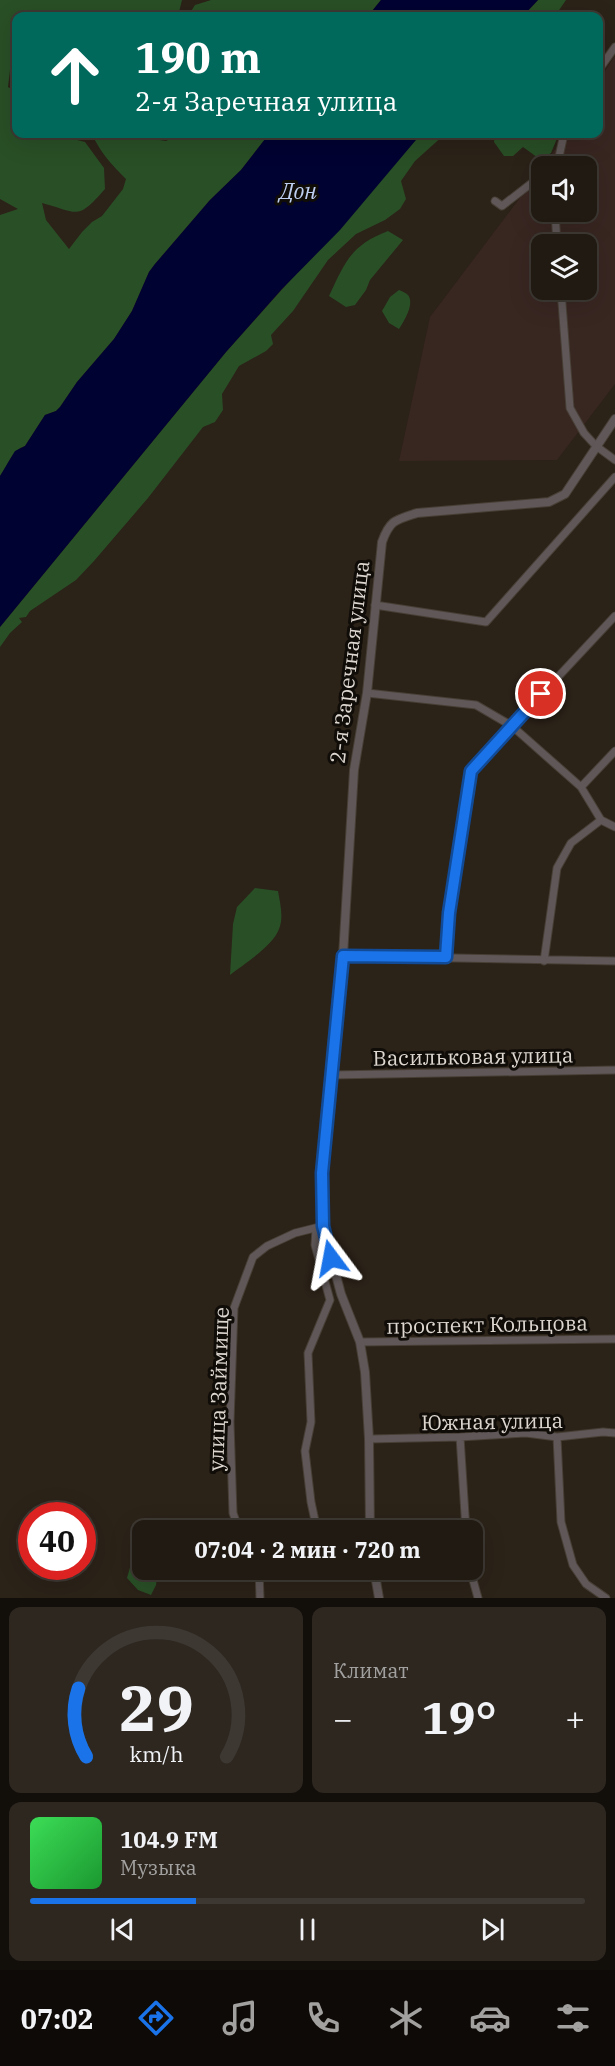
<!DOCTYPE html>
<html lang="ru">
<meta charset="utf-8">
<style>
:root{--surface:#201a12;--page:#2d2720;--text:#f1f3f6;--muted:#a2a19f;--line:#3d3832;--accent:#1a73e8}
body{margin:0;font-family:"IBM Plex Serif",serif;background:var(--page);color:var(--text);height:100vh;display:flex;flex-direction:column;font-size:22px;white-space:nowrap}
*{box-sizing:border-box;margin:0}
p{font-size:20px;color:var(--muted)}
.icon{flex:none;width:33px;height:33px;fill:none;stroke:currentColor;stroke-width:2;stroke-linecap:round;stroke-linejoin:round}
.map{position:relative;height:1598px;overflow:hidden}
.sheet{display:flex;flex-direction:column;gap:9px;padding:9px;background:#120e0a;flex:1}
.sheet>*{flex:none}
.hud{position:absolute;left:12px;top:12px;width:591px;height:126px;border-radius:12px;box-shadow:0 6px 24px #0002,0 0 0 2px var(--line);background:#00695c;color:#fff;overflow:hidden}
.fabs{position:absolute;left:531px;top:156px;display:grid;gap:12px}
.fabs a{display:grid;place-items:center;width:66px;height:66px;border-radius:12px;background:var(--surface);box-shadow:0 6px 24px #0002,0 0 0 2px var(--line);font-size:30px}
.speed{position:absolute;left:18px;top:1502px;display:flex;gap:12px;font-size:30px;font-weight:700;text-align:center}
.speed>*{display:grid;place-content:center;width:78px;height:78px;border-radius:50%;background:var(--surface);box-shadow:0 6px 24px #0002,0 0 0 2px var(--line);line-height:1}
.speed .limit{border:9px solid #d22;background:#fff;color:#111}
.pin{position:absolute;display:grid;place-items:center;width:51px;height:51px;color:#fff;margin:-26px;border:3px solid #fff;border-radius:50%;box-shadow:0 2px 6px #0007}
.me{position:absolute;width:66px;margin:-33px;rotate:347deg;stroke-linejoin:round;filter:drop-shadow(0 0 4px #0008)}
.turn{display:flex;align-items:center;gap:21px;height:126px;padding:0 24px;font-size:27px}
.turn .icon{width:78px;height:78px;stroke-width:2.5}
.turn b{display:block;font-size:42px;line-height:51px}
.big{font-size:45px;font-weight:700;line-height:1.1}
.sheet .tile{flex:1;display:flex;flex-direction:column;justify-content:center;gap:9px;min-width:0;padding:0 21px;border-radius:12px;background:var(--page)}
.sheet .dial{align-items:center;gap:0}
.dial svg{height:156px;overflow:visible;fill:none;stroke:var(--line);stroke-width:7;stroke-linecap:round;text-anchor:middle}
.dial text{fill:var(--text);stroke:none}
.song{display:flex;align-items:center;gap:18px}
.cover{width:72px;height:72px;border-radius:9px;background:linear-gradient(135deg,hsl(130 70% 55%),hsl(130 70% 35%))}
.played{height:6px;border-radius:3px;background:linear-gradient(90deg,var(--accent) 30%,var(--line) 30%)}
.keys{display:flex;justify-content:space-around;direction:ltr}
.heat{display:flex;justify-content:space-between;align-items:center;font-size:33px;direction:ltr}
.sheet .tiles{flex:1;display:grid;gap:9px;grid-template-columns:1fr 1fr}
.tile:last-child{grid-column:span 2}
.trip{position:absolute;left:132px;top:1520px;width:351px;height:60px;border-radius:12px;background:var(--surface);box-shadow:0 6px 24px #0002,0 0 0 2px var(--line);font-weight:700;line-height:60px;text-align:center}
.dock{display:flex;height:96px;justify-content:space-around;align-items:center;background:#0d0a07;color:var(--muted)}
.dock .icon{width:42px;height:42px}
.dock .active{color:var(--accent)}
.dock b{font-size:27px;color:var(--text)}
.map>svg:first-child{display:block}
.industrial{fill:#382621;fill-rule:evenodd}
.green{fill:#294f26}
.water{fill:#000231}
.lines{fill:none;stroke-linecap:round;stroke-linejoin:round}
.minor-casing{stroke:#473f35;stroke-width:9}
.tertiary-casing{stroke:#473f35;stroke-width:10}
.minor{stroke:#5f5758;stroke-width:7}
.tertiary{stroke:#5f5758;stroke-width:8}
.route-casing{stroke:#114b97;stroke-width:15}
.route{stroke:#1a73e8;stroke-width:10}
.labels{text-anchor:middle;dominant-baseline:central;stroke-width:6;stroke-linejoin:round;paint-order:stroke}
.street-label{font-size:21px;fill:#ddd7d0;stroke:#100c08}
.water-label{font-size:22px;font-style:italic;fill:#becef0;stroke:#100c08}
</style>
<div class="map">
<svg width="615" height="1598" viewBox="0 0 615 1598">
<rect width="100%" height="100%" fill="#2b2218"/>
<!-- industrial -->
<path class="industrial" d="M 615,55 L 615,384 L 557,460 L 399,461 L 430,317 L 541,170 L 542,212 L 586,212 L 586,166 L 544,166 L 565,134 L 598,134 L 599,81 ZM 542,244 L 586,244 L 586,290 L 542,290 Z"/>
<!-- green -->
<path class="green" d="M 0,0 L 182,0 L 178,16 L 16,16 L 16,66 L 10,70 L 8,87 L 16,92 L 16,134 L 69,134 L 73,139 L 85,142 L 104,168 L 105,189 C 77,221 79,213 42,203 L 46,220 L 69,249 L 82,232 L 92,222 L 102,216 L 123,189 L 126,179 C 111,164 100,152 92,134 L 146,134 L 152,139 L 166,141 L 180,134 L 269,134 L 241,170 L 210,200 L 155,264 L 149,272 L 132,311 L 114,339 L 77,382 L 60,407 L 56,411 L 45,415 L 25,446 C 11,450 8,466 0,476 L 0,215 L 18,209 L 0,199 Z
M 211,0 L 381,0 L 368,16 L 188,16 L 195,5 Z
M 538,0 L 566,0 L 555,16 L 523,16 Z
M 421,134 L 445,134 L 415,161 L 401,181 L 406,199 L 400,209 L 385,220 L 356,234 L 328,260 L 293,311 L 271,335 L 273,344 L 266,351 L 239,366 L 222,394 L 223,410 L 215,422 L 203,427 L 148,498 L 94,561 L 76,580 L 30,611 L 26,617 L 19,618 L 22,622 L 10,633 L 0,647 L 0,627 L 226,352 Z
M 495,134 L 553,134 L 558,136 L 551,153 L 541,160 L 523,147 L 513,156 L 504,156 L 494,142 Z
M 388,231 L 403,240 L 370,280 L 366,290 L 355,305 L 346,307 L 329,296 C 345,262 351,245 388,231 Z
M 399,290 C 402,291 406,293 408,295 C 415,304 404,321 399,329 L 389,323 L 382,311 L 390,297 Z
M 255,888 L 278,891 C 280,903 284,917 279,929 C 273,946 244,964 230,975 L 233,924 L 237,907 Z
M 141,1552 L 142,1552 L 142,1569 L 158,1569 L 156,1585 L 151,1595 L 138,1590 L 127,1578 L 131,1564 Z"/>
<!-- water -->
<path class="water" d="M 381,0 L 538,0 L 523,16 L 368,16 Z
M 269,134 L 421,134 L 340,230 L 281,290 L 226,352 L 0,627 L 0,476 L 15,451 L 25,446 L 45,415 L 56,411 L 60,407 L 77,382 L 114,339 L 132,311 L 149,272 L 155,264 L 210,200 L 241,170 Z"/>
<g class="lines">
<!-- minor casing -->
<g class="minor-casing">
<path id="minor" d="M 598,71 L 615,47
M 557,166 L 564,134
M 495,201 L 502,206 L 542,175
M 555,212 L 557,244
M 561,290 L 570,408 L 584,433 L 596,446 L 615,460
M 375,605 L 486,622 L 615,477
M 367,693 L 476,705 L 512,726 L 581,787 L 601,820 L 615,827
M 581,787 L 615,751
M 343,956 L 615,961
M 446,957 L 449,913 L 471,770 L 615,616
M 544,961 L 557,868 L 571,843 L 601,820
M 331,1075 L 615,1070
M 316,1228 L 315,1245 L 330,1300 L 308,1353 L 311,1422 L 305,1451 L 311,1502 L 317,1530
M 360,1342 L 615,1339
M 460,1437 L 466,1530
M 557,1437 L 561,1522 L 573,1565 L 586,1584 L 606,1598
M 369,1439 L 460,1437 L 526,1433 L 557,1437 L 603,1432 L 615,1433
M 239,1530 L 233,1513 L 230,1422 L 234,1308 L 253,1257 L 267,1246 L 295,1233 L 323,1226
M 259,1569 L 260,1598
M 470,1569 L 478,1598"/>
</g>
<!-- tertiary casing -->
<g class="tertiary-casing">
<path id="tertiary" d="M 370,1530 L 369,1439 L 365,1372 L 360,1342 L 341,1294 L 323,1226 L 322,1173 L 343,956 L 354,770 L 367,693 L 382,542 C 390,520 395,520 417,513 L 549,502 L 565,494 L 615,419
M 374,1569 L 379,1598"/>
</g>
<!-- minor -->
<use href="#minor" class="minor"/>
<!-- tertiary -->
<use href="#tertiary" class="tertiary"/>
</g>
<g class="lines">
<!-- route casing -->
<g class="route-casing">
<path id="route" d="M 331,1258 L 323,1226 L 322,1173 L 343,956 L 446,957 L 449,913 L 471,771 L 541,694"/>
</g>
<!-- route -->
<use href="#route" class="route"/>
</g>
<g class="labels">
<!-- street labels -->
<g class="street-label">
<text transform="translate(349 662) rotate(-83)">2-я Заречная улица</text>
<text transform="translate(473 1056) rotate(-1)">Васильковая улица</text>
<text transform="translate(487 1324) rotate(-1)">проспект Кольцова</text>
<text transform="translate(218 1389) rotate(-88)">улица Займище</text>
<text transform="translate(492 1421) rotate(-1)">Южная улица</text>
</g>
<!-- water labels -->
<g class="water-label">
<text x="298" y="190">Дон</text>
</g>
</g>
</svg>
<div class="fabs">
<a><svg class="icon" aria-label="sound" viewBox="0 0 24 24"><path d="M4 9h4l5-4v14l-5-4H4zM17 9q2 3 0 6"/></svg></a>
<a><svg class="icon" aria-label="layers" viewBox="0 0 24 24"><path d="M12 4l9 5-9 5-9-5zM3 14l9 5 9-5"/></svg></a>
</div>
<div class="speed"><div class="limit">40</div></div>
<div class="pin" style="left:541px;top:694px;background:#d93025"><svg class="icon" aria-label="arrive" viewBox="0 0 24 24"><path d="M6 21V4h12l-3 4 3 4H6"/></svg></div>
<svg class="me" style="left:331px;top:1258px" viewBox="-20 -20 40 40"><path d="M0-17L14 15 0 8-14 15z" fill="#1a73e8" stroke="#fff" stroke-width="4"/></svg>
<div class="trip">07:04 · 2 мин · 720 m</div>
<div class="hud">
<div class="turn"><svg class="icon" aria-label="ahead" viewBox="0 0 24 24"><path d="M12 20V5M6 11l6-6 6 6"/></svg><div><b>190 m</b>2-я Заречная улица</div></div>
</div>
</div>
<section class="sheet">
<div class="tiles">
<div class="tile dial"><svg viewBox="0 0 100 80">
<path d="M14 69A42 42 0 1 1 86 69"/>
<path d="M14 69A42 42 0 0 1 10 34" stroke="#1a73e8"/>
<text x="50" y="56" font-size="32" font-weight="700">29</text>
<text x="50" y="72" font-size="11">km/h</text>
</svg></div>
<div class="tile"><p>Климат</p>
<div class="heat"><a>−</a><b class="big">19°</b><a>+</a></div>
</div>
<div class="tile">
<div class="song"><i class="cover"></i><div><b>104.9 FM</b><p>Музыка</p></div></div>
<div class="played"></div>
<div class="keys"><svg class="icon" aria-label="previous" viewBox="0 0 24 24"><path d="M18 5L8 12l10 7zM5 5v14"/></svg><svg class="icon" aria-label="pause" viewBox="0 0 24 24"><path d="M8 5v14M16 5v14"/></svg><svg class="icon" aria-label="next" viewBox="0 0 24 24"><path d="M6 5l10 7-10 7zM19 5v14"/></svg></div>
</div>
</div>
</section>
<nav class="dock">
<b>07:02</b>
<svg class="icon active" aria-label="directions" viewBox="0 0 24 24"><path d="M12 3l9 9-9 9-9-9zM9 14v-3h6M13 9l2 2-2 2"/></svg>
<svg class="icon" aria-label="music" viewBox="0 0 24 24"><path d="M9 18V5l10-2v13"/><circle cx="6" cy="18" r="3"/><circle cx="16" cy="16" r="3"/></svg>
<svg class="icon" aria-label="phone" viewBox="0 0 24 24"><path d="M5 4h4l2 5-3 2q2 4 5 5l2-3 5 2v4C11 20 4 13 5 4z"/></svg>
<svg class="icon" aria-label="climate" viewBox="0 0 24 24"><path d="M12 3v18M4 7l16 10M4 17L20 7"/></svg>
<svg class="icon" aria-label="car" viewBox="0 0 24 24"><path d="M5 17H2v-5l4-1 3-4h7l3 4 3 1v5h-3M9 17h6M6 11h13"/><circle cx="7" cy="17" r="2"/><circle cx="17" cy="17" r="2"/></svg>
<svg class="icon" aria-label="filters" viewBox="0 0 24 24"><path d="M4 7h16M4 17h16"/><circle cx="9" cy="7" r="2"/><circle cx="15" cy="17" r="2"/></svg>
</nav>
